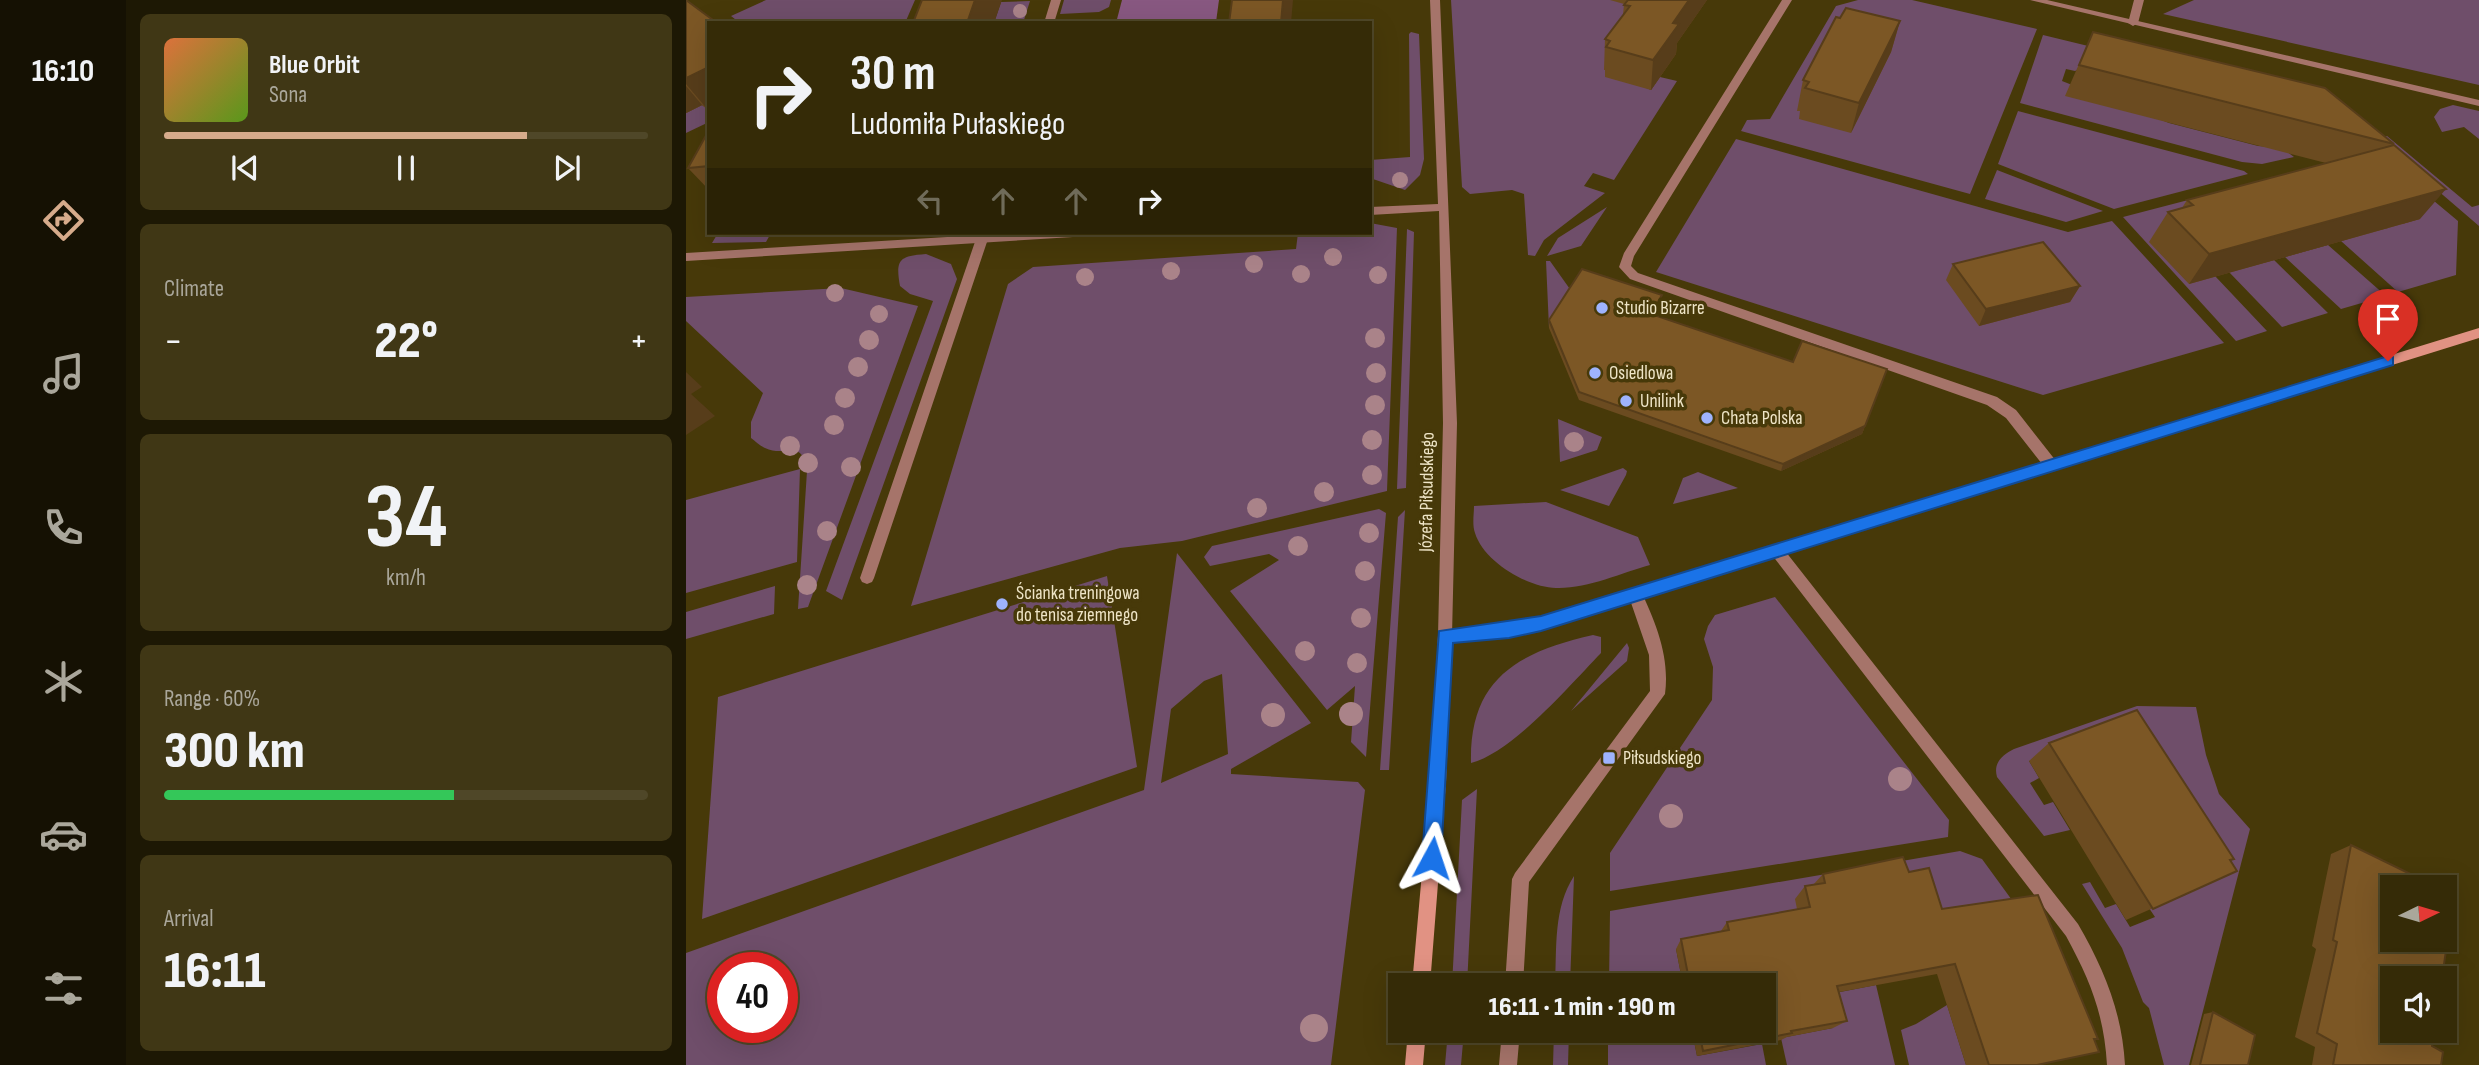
<!DOCTYPE html>
<meta charset="utf-8">
<style>
:root{--surface:#352b07;--page:#403715;--text:#f1f3f6;--muted:#aaa79b;--line:#4f4728;--accent:#d6ab8b}
body{margin:0;font-family:"Sofia Sans Condensed",sans-serif;background:var(--page);color:var(--text);height:100vh;display:flex;flex-direction:column;font-size:26px;white-space:nowrap}
*{box-sizing:border-box;margin:0}
p{font-size:23px;color:var(--muted)}
.icon{flex:none;width:38px;height:38px;fill:none;stroke:currentColor;stroke-width:2;stroke-linecap:round;stroke-linejoin:round}
.map{position:relative;flex:1;overflow:hidden}
.details{display:flex;flex-direction:column;gap:14px;padding:14px;background:#1d1804;width:560px}
.details>*{flex:none}
.banner{position:absolute;left:21px;top:21px;width:665px;height:214px;border-radius:0px;box-shadow:0 7px 28px #0002,0 0 0 2px var(--line);background:#352b07;color:var(--text);overflow:hidden}
.needle{width:46px;rotate:85deg}
.tools{position:absolute;left:1694px;top:875px;display:grid;gap:14px}
.tools a{display:grid;place-items:center;width:77px;height:77px;border-radius:0px;background:var(--surface);box-shadow:0 7px 28px #0002,0 0 0 2px var(--line);font-size:35px}
.speed{position:absolute;left:21px;top:952px;display:flex;gap:14px;font-size:35px;font-weight:700;text-align:center}
.speed>*{display:grid;place-content:center;width:91px;height:91px;border-radius:50%;background:var(--surface);box-shadow:0 7px 28px #0002,0 0 0 2px var(--line);line-height:1}
.speed .limit{border:10px solid #d22;background:#fff;color:#111}
.pin{position:absolute;display:grid;place-items:center;width:60px;height:60px;color:#fff;margin:-72px -30px;border-radius:50% 50% 50% 0;rotate:-45deg;box-shadow:0 0 7px #0007}
.pin .icon{rotate:45deg}
.me{position:absolute;width:77px;margin:-38px;rotate:5deg;stroke-linejoin:round;filter:drop-shadow(0 0 5px #0008)}
.turn{display:flex;align-items:center;gap:24px;height:147px;padding:0 28px;font-size:32px}
.turn .icon{width:91px;height:91px;stroke-width:2.5}
.turn b{display:block;font-size:49px;line-height:60px}
.lanes{display:flex;align-items:center;height:66px;padding:0 28px;background:#0003;justify-content:center;gap:35px;direction:ltr}
.lanes .off{opacity:.35}
.big{font-size:52px;font-weight:800;line-height:1.1}
.details .card{flex:1;display:flex;flex-direction:column;justify-content:center;gap:10px;min-width:0;padding:0 24px;border-radius:10px;background:var(--page)}
.details .dial{align-items:center;gap:0}
.dial b{font-size:91px;line-height:1}
.song{display:flex;align-items:center;gap:21px}
.cover{width:84px;height:84px;border-radius:10px;background:linear-gradient(135deg,hsl(20 70% 55%),hsl(90 70% 35%))}
.played{height:7px;border-radius:4px;background:linear-gradient(90deg,var(--accent) 75%,var(--line) 75%)}
.keys{display:flex;justify-content:space-around;direction:ltr}
.heat{display:flex;justify-content:space-between;align-items:center;font-size:38px;direction:ltr}
.charge{height:10px;border-radius:5px;background:linear-gradient(90deg,#34c759 60%,var(--line) 0)}
.trip{position:absolute;left:702px;top:973px;width:388px;height:70px;border-radius:0px;background:var(--surface);box-shadow:0 7px 28px #0002,0 0 0 2px var(--line);font-weight:800;line-height:70px;text-align:center}
main{display:flex;flex:1;min-height:0}
.tab-bar{display:flex;flex-direction:column;width:126px;justify-content:space-around;align-items:center;background:#151103;color:var(--muted)}
.tab-bar .icon{width:49px;height:49px}
.tab-bar .active{color:var(--accent)}
.tab-bar b{font-size:32px;color:var(--text)}
.map>svg:first-child{display:block}
.green{fill:#6f4e6a;fill-rule:evenodd}
.forest{fill:#885881}
.lines{fill:none;stroke-linecap:round;stroke-linejoin:round}
.lane{fill:#a6746a;fill-rule:evenodd}
.street{fill:#a6746a;fill-rule:evenodd}
.secondary{fill:#e19283;fill-rule:evenodd}
.tree{fill:#aa8389}
.wall{fill:#6b4b20}
.shaded-wall{fill:#573d1a}
.building{fill:#7c5725;stroke:#573d1a;stroke-width:2}
.route{fill:#1a73e8;stroke:#114b97;stroke-width:2}
.poi-dot{fill:#9eb3fd;stroke:#473909;stroke-width:2.5}
.labels{text-anchor:middle;dominant-baseline:central;stroke-width:7;stroke-linejoin:round;paint-order:stroke}
.poi-label{font-size:19px;fill:#efe5c7;stroke:#473909;text-anchor:start}
.street-label{font-size:19px;fill:#efe5c7;stroke:#473909}
</style>
<main>
<nav class="tab-bar">
<b>16:10</b>
<svg class="icon active" aria-label="directions" viewBox="0 0 24 24"><path d="M12 3l9 9-9 9-9-9zM9 14v-3h6M13 9l2 2-2 2"/></svg>
<svg class="icon" aria-label="music" viewBox="0 0 24 24"><path d="M9 18V5l10-2v13"/><circle cx="6" cy="18" r="3"/><circle cx="16" cy="16" r="3"/></svg>
<svg class="icon" aria-label="phone" viewBox="0 0 24 24"><path d="M5 4h4l2 5-3 2q2 4 5 5l2-3 5 2v4C11 20 4 13 5 4z"/></svg>
<svg class="icon" aria-label="climate" viewBox="0 0 24 24"><path d="M12 3v18M4 7l16 10M4 17L20 7"/></svg>
<svg class="icon" aria-label="car" viewBox="0 0 24 24"><path d="M5 17H2v-5l4-1 3-4h7l3 4 3 1v5h-3M9 17h6M6 11h13"/><circle cx="7" cy="17" r="2"/><circle cx="17" cy="17" r="2"/></svg>
<svg class="icon" aria-label="filters" viewBox="0 0 24 24"><path d="M4 7h16M4 17h16"/><circle cx="9" cy="7" r="2"/><circle cx="15" cy="17" r="2"/></svg>
</nav>
<section class="details">
<div class="card">
<div class="song"><i class="cover"></i><div><b>Blue Orbit</b><p>Sona</p></div></div>
<div class="played"></div>
<div class="keys"><svg class="icon" aria-label="previous" viewBox="0 0 24 24"><path d="M18 5L8 12l10 7zM5 5v14"/></svg><svg class="icon" aria-label="pause" viewBox="0 0 24 24"><path d="M8 5v14M16 5v14"/></svg><svg class="icon" aria-label="next" viewBox="0 0 24 24"><path d="M6 5l10 7-10 7zM19 5v14"/></svg></div>
</div>
<div class="card"><p>Climate</p>
<div class="heat"><a>−</a><b class="big">22°</b><a>+</a></div>
</div>
<div class="card dial"><b>34</b><p>km/h</p></div>
<div class="card"><p>Range · 60%</p><b class="big">300 km</b><div class="charge"></div></div>
<div class="card"><p>Arrival</p><b class="big">16:11</b></div>
</section>
<div class="map">
<svg width="1793" height="1065" viewBox="0 0 1793 1065">
<rect width="100%" height="100%" fill="#473909"/>
<!-- green -->
<path class="green" d="M 80,0 L 229,0 L 219,23 L 54,23 L 45,16 Z
M 378,0 L 425,0 L 423,7 L 413,12 L 374,14 Z
M 765,0 L 936,0 L 957,9 L 919,70 L 965,90 L 974,77 L 991,81 L 928,180 L 907,173 L 898,186 L 919,193 L 858,240 L 849,256 L 842,255 L 838,194 L 826,190 L 784,194 L 776,187 Z
M 1172,0 L 1226,0 L 1351,29 L 1284,194 L 1055,131 L 1061,120 L 1084,119 L 1150,6 Z
M 1508,0 L 1793,0 L 1793,85 L 1477,14 Z
M 344,1 L 337,23 L 308,23 L 315,2 Z
M 725,32 L 733,34 L 738,159 L 734,175 L 719,190 L 684,178 L 684,160 L 724,157 L 723,34 Z
M 1357,35 L 1431,53 L 1389,71 L 1380,69 L 1376,81 L 1483,123 L 1572,146 L 1596,148 L 1608,157 L 1576,164 L 1556,162 L 1334,103 Z
M 16,105 L 23,110 L 23,122 L 0,133 L 0,113 Z
M 1767,105 L 1793,111 L 1793,139 L 1778,127 L 1756,132 L 1748,117 L 1754,109 Z
M 1332,111 L 1558,171 L 1562,174 L 1428,209 L 1312,164 Z
M 1701,136 L 1786,207 L 1793,205 L 1793,226 L 1693,140 Z
M 1050,139 L 1382,232 L 1426,221 L 1538,343 L 1357,395 L 970,272 Z
M 1687,150 L 1772,221 L 1770,275 L 1712,292 L 1655,241 L 1675,235 L 1683,226 L 1689,231 L 1702,228 L 1710,218 L 1716,224 L 1733,219 Z
M 1621,169 L 1464,242 L 1503,283 L 1529,276 L 1581,331 L 1550,341 L 1437,217 Z
M 1311,170 L 1417,211 L 1380,222 L 1299,199 Z
M 921,207 L 895,246 L 861,256 L 872,238 Z
M 684,223 L 711,228 L 701,491 L 496,541 L 434,548 L 225,606 L 322,284 L 347,267 L 610,249 L 612,233 L 684,233 Z
M 721,229 L 728,232 L 720,488 L 711,489 Z
M 32,233 L 85,233 L 80,242 L 26,243 Z
M 1642,245 L 1700,296 L 1655,309 L 1599,257 Z
M 240,254 L 265,264 L 271,279 L 156,600 L 140,591 L 247,301 L 224,294 L 214,286 C 209,259 214,256 240,254 Z
M 1588,260 L 1642,313 L 1596,327 L 1543,272 Z
M 860,261 L 864,261 L 886,292 L 863,328 Z
M 155,288 L 232,306 L 122,607 L 112,609 L 121,471 C 116,437 100,458 79,448 C 74,446 69,441 65,438 L 65,422 L 77,393 L 0,321 L 0,297 Z
M 872,419 L 916,437 L 911,450 L 874,462 Z
M 937,468 L 941,471 L 940,475 L 923,506 L 874,490 Z
M 114,469 L 111,562 L 0,593 L 0,500 Z
M 1012,472 L 1052,488 L 987,504 L 997,478 Z
M 860,502 L 952,537 L 964,565 C 935,573 901,589 870,588 C 841,587 798,562 789,533 C 786,525 788,514 788,506 Z
M 693,509 L 700,513 L 680,757 L 665,742 L 669,686 L 641,710 L 544,591 L 593,560 L 583,554 L 524,566 L 518,557 L 526,546 Z
M 719,510 L 703,770 L 694,770 L 712,517 Z
M 491,553 L 625,723 L 545,769 L 545,774 L 672,782 L 679,790 L 645,1065 L 0,1065 L 0,953 L 458,790 ZM 536,674 L 542,754 L 475,783 L 485,709 L 518,681 ZM 37,968 L 96,968 L 96,1027 L 37,1027 Z
M 421,576 L 451,767 L 16,919 L 32,697 Z
M 89,586 L 88,614 L 0,639 L 0,612 Z
M 1089,597 L 1263,820 L 1262,837 L 924,891 L 924,853 L 1026,700 L 1027,667 L 1018,639 L 1022,626 L 1029,615 Z
M 907,635 L 915,637 L 915,653 C 884,685 827,752 785,763 C 783,678 833,652 907,635 Z
M 941,643 L 943,648 L 941,661 L 885,711 Z
M 1451,706 L 1510,707 L 1520,755 L 1533,794 L 1564,829 L 1503,1065 L 1478,1065 L 1463,1008 L 1457,1002 L 1436,948 L 1396,884 L 1404,882 L 1419,908 L 1430,904 L 1444,927 L 1469,917 L 1463,908 L 1474,800 L 1422,721 L 1399,729 L 1410,747 L 1343,761 L 1353,778 L 1344,783 L 1358,805 L 1367,802 L 1384,830 L 1358,836 L 1311,777 C 1307,763 1316,755 1328,749 Z
M 791,789 L 781,985 L 766,985 L 776,800 Z
M 1274,851 L 1296,859 L 1331,907 L 1275,917 L 1151,880 L 1125,885 L 1128,896 L 1116,929 L 990,949 L 997,985 L 923,985 L 924,911 Z
M 888,876 L 884,985 L 869,985 C 871,947 867,909 888,876 Z
M 1190,985 L 1209,1065 L 1101,1065 L 1095,1038 L 1147,1028 L 1139,995 Z
M 1261,1005 L 1280,1065 L 1223,1065 L 1215,1030 L 1230,1024 Z
M 762,1031 L 778,1031 L 775,1065 L 759,1065 Z
M 868,1031 L 883,1031 L 882,1065 L 867,1065 Z
M 922,1031 L 1006,1031 L 1011,1056 L 1076,1044 L 1080,1065 L 922,1065 Z"/>
<!-- forest -->
<path class="forest" d="M 436,0 L 533,0 L 530,22 L 430,23 Z"/>
<g class="lines">
<!-- lane -->
<path class="lane" d="M 365,0 L 375,0 L 368,23 L 358,23 Z
M 1448,0 L 1458,0 L 1452,23 L 1447,26 L 1442,23 Z
M 292,233 L 304,233 L 188,578 L 186,582 L 181,584 L 176,582 L 174,578 Z
M 1091,545 L 1096,547 L 1392,924 C 1418,969 1436,1012 1439,1065 L 1421,1065 C 1418,1014 1404,980 1380,936 L 1086,555 L 1084,551 L 1086,547 Z
M 949,588 L 954,589 C 970,623 984,657 979,694 L 843,882 L 837,985 L 819,985 L 826,879 L 829,873 L 964,691 L 963,655 L 942,594 L 944,589 Z
M 816,1031 L 834,1031 L 831,1065 L 813,1065 Z"/>
<!-- street -->
<path class="street" d="M 744,0 L 754,0 L 771,423 L 766,636 L 764,641 L 759,643 L 754,641 L 752,636 L 757,423 L 753,211 L 684,215 L 684,207 L 752,204 Z
M 1096,0 L 1106,0 L 948,256 L 945,266 L 952,273 L 1311,397 L 1330,410 L 1370,461 L 1372,465 L 1370,469 L 1360,469 L 1320,418 L 1301,405 L 944,279 L 933,267 L 938,253 Z
M 1344,0 L 1361,0 L 1793,100 L 1793,106 Z
M 327,233 L 393,233 L 387,237 L 0,261 L 0,253 Z"/>
<!-- secondary -->
<path class="secondary" d="M 1793,328 L 1793,338 L 855,630 L 823,637 L 766,642 L 760,782 L 744,985 L 726,985 L 744,782 L 752,636 L 754,631 L 823,623 L 855,616 Z
M 722,1031 L 740,1031 L 737,1065 L 719,1065 Z"/>
</g>
<!-- trees -->
<g class="tree">
<circle cx="334" cy="11" r="7"/>
<circle cx="714" cy="180" r="8"/>
<circle cx="647" cy="257" r="9"/>
<circle cx="568" cy="264" r="9"/>
<circle cx="485" cy="271" r="9"/>
<circle cx="615" cy="274" r="9"/>
<circle cx="692" cy="275" r="9"/>
<circle cx="399" cy="277" r="9"/>
<circle cx="149" cy="293" r="9"/>
<circle cx="193" cy="314" r="9"/>
<circle cx="689" cy="338" r="10"/>
<circle cx="183" cy="340" r="10"/>
<circle cx="172" cy="367" r="10"/>
<circle cx="690" cy="373" r="10"/>
<circle cx="159" cy="398" r="10"/>
<circle cx="689" cy="405" r="10"/>
<circle cx="148" cy="425" r="10"/>
<circle cx="686" cy="440" r="10"/>
<circle cx="888" cy="442" r="10"/>
<circle cx="104" cy="446" r="10"/>
<circle cx="122" cy="463" r="10"/>
<circle cx="165" cy="467" r="10"/>
<circle cx="686" cy="475" r="10"/>
<circle cx="638" cy="492" r="10"/>
<circle cx="571" cy="508" r="10"/>
<circle cx="141" cy="531" r="10"/>
<circle cx="683" cy="533" r="10"/>
<circle cx="612" cy="546" r="10"/>
<circle cx="679" cy="571" r="10"/>
<circle cx="121" cy="585" r="10"/>
<circle cx="675" cy="618" r="10"/>
<circle cx="619" cy="651" r="10"/>
<circle cx="671" cy="663" r="10"/>
<circle cx="665" cy="714" r="12"/>
<circle cx="587" cy="715" r="12"/>
<circle cx="1214" cy="779" r="12"/>
<circle cx="985" cy="816" r="12"/>
<circle cx="628" cy="1028" r="14"/>
</g>
<!-- wall -->
<path class="wall" d="M 0,0 L 23,23 L 23,109 L 22,110 L 16,105 L 0,113 Z
M 924,0 L 1021,0 L 991,43 L 990,54 L 965,90 L 919,77 L 919,70 L 918,70 L 919,39 L 937,15 L 938,4 Z
M 1154,18 L 1214,21 L 1205,52 L 1165,133 L 1113,119 L 1114,111 L 1111,111 L 1117,80 Z
M 1407,32 L 1708,144 L 1734,219 L 1503,284 L 1463,242 L 1482,212 L 1496,208 L 1501,200 L 1640,163 L 1379,96 Z
M 23,130 L 23,190 L 2,168 Z
M 1267,264 L 1394,286 L 1384,302 L 1293,326 L 1260,280 Z
M 975,304 L 968,316 L 1107,362 L 1201,369 L 1176,434 L 1095,471 L 893,400 L 863,328 L 863,320 Z
M 1363,743 L 1544,860 L 1551,871 L 1440,920 L 1343,761 Z
M 1665,845 L 1746,1046 L 1755,1065 L 1626,1065 L 1629,1047 L 1609,1037 L 1630,949 L 1626,946 L 1645,854 Z
M 1223,872 L 1256,909 L 1408,1040 L 1351,1065 L 1280,1065 L 1251,974 L 1153,992 L 1161,1021 L 1147,1028 L 1101,1037 L 1095,1040 L 1011,1056 L 1006,1031 L 1078,1031 L 1078,985 L 997,985 L 990,949 L 995,939 L 1035,931 L 1041,922 L 1111,909 L 1109,899 L 1119,886 L 1127,885 L 1137,874 Z
M 1527,1012 L 1562,1065 L 1505,1065 L 1518,1014 Z"/>
<!-- shaded-wall -->
<path class="shaded-wall" d="M 289,0 L 316,0 L 308,23 L 281,23 Z
M 597,0 L 607,0 L 605,23 L 595,23 Z
M 1003,0 L 1021,0 L 991,43 L 990,54 L 965,90 L 967,60 L 987,23 Z
M 1214,21 L 1205,52 L 1165,133 L 1173,103 Z
M 23,67 L 23,109 L 22,110 L 0,84 L 0,78 Z
M 0,86 L 16,105 L 0,113 Z
M 1760,189 L 1734,219 L 1503,284 L 1523,254 Z
M 1394,286 L 1384,302 L 1293,326 L 1300,309 Z
M 976,295 L 975,304 L 964,323 L 965,314 Z
M 0,372 L 16,387 L 5,394 L 29,416 L 0,435 Z
M 1179,426 L 1176,434 L 1095,471 L 1097,464 Z"/>
<!-- building -->
<path class="building" d="M 0,0 L 31,23 L 23,23 L 23,67 L 0,78 Z
M 236,0 L 289,0 L 281,23 L 227,23 Z
M 546,0 L 597,0 L 595,23 L 543,23 Z
M 942,0 L 1003,0 L 987,23 L 993,24 L 967,60 L 920,47 L 924,41 L 919,39 L 944,6 L 938,5 Z
M 1160,8 L 1214,21 L 1173,103 L 1119,88 L 1123,82 L 1117,80 L 1150,17 L 1154,18 Z
M 1407,32 L 1639,88 L 1708,144 L 1393,65 Z
M 23,130 L 23,166 L 2,168 Z
M 1708,145 L 1760,189 L 1523,254 L 1482,212 L 1507,205 L 1501,200 Z
M 1357,242 L 1394,286 L 1300,309 L 1267,264 Z
M 896,269 L 976,295 L 965,314 L 1107,362 L 1116,341 L 1201,369 L 1179,426 L 1097,464 L 893,392 L 863,320 Z
M 1451,710 L 1548,859 L 1544,860 L 1551,871 L 1467,909 L 1363,743 Z
M 1665,845 L 1751,887 L 1706,887 L 1706,940 L 1759,940 L 1759,891 L 1768,896 L 1756,978 L 1706,978 L 1706,1031 L 1748,1031 L 1746,1046 L 1757,1052 L 1755,1065 L 1647,1065 L 1651,1044 L 1631,1033 L 1651,942 L 1647,940 Z
M 1217,857 L 1223,872 L 1243,868 L 1256,909 L 1352,895 L 1412,1039 L 1408,1039 L 1413,1052 L 1351,1065 L 1303,1065 L 1269,964 L 1151,986 L 1161,1021 L 1105,1031 L 1106,1033 L 1017,1051 L 1013,1031 L 1078,1031 L 1078,985 L 1004,985 L 995,939 L 1043,930 L 1041,922 L 1124,907 L 1119,886 L 1139,883 L 1137,874 Z
M 1527,1012 L 1569,1035 L 1562,1065 L 1514,1065 Z"/>
<!-- route -->
<path class="route" d="M 1702,356 L 1707,357 L 1707,365 L 855,631 L 823,638 L 767,643 L 755,858 L 752,865 L 746,868 L 739,865 L 736,858 L 753,631 L 855,616 Z"/>
<!-- markers -->
<g class="poi-dot">
<circle cx="916" cy="308" r="7"/>
<circle cx="909" cy="373" r="7"/>
<circle cx="940" cy="401" r="7"/>
<circle cx="1021" cy="418" r="7"/>
<circle cx="316" cy="604" r="7"/>
<rect x="916" y="751" width="14" height="14" rx="3.5"/>
</g>
<g class="labels">
<!-- poi labels -->
<g class="poi-label">
<text x="930" y="308">Studio Bizarre</text>
<text x="923" y="373">Osiedlowa</text>
<text x="954" y="401">Unilink</text>
<text x="1035" y="418">Chata Polska</text>
<text x="330" y="593">Ścianka treningowa<tspan x="330" dy="22">do tenisa ziemnego</tspan></text>
<text x="937" y="758">Piłsudskiego</text>
</g>
<!-- street labels -->
<g class="street-label">
<text transform="translate(741 492) rotate(-89)">Józefa Piłsudskiego</text>
</g>
</g>
</svg>
<div class="tools">
<a><svg class="needle" viewBox="-14 -14 28 28"><path d="M0-13l5 13h-10z" fill="#e53935"/><path d="M0 13l5-13h-10z" fill="#aaa79b"/></svg></a>
<a><svg class="icon" aria-label="sound" viewBox="0 0 24 24"><path d="M4 9h4l5-4v14l-5-4H4zM17 9q2 3 0 6"/></svg></a>
</div>
<div class="speed"><div class="limit">40</div></div>
<div class="pin" style="left:1702px;top:361px;background:#d93025"><svg class="icon" aria-label="arrive" viewBox="0 0 24 24"><path d="M6 21V4h12l-3 4 3 4H6"/></svg></div>
<svg class="me" style="left:746px;top:858px" viewBox="-20 -20 40 40"><path d="M0-17L14 15 0 8-14 15z" fill="#1a73e8" stroke="#fff" stroke-width="4"/></svg>
<div class="trip">16:11 · 1 min · 190 m</div>
<div class="banner">
<div class="turn"><svg class="icon" aria-label="right" viewBox="0 0 24 24"><path d="M7 20v-9h11M14 6l5 5-5 5"/></svg><div><b>30 m</b>Ludomiła Pułaskiego</div></div>
<div class="lanes"><svg class="icon off" aria-label="left" viewBox="0 0 24 24"><path d="M17 20v-9H6M10 6l-5 5 5 5"/></svg><svg class="icon off" aria-label="ahead" viewBox="0 0 24 24"><path d="M12 20V5M6 11l6-6 6 6"/></svg><svg class="icon off" aria-label="ahead" viewBox="0 0 24 24"><path d="M12 20V5M6 11l6-6 6 6"/></svg><svg class="icon" aria-label="right" viewBox="0 0 24 24"><path d="M7 20v-9h11M14 6l5 5-5 5"/></svg></div>
</div>
</div>
</main>
